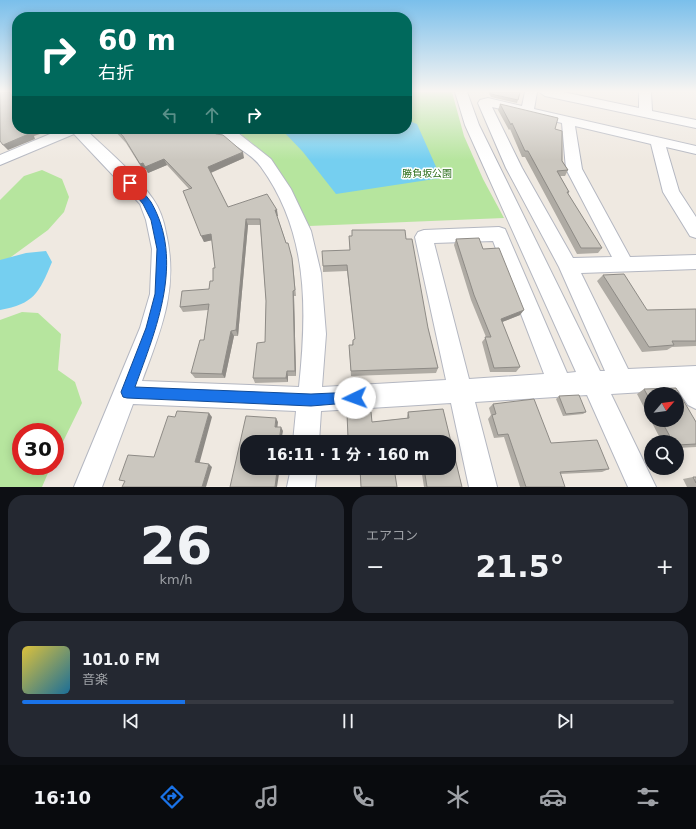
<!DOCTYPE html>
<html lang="ja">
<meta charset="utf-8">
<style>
:root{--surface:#171b24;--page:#242831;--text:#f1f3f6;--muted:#9ea1a6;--line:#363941;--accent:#1a73e8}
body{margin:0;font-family:"DejaVu Sans","Noto Sans JP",sans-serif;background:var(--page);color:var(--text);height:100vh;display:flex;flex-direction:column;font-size:15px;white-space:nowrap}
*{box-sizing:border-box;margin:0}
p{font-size:13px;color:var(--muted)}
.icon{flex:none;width:22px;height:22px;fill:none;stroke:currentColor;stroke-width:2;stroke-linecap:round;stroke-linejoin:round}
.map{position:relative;height:487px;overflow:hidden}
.sheet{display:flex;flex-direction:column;gap:8px;padding:8px;background:#0d0f14;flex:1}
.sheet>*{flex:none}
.guide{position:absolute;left:12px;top:12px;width:400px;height:122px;border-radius:16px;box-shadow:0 2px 10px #0003;background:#00695c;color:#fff;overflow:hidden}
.needle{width:26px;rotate:61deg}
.tools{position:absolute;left:644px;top:387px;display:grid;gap:8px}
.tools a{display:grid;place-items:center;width:40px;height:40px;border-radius:50%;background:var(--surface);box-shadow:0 2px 10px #0003;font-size:20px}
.speed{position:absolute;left:12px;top:423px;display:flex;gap:8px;font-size:20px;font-weight:700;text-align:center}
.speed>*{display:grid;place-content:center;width:52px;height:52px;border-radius:50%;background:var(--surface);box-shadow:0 2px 10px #0003;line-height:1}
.speed .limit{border:6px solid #d22;background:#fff;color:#111}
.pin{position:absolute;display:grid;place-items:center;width:34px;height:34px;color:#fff;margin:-17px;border-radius:8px;box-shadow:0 2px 6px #0006}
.me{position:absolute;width:44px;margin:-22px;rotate:267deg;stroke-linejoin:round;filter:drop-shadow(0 0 3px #0008)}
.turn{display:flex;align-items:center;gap:14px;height:84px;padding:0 20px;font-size:18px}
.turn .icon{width:52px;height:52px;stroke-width:2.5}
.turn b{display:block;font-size:28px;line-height:34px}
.lanes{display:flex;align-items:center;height:38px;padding:0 20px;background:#0003;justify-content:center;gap:20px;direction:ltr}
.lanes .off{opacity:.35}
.big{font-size:30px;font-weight:700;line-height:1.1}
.sheet .card{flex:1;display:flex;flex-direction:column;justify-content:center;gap:6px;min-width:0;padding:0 14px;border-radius:16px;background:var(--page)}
.sheet .dial{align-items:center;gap:0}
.dial b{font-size:52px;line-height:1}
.song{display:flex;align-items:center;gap:12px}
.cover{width:48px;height:48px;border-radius:6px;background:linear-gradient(135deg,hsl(50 70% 55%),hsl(200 70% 35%))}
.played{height:4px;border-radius:2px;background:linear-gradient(90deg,var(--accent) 25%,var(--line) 25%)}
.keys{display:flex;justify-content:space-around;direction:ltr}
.heat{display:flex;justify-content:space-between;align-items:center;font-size:22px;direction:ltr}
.sheet .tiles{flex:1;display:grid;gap:8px;grid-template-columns:1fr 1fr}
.card:last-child{grid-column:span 2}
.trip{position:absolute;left:240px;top:435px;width:216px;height:40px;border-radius:16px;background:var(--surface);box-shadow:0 2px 10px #0003;font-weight:700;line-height:40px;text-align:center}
.tab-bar{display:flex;height:64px;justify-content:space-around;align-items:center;background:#090b0e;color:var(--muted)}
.tab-bar .icon{width:28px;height:28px}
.tab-bar .selected{color:var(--accent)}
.tab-bar b{font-size:18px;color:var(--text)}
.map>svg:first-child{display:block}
.green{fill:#b6e59e}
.water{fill:#75cff0}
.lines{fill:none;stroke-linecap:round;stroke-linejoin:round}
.minor-casing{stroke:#b4b7c1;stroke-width:2}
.minor{fill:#fff;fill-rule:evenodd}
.wall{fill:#afaba4;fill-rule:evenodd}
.shaded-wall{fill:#8e8b86}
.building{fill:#cbc7bf;stroke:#8e8b86}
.route{fill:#1a73e8;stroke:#114b97}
.labels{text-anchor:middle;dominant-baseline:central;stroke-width:3;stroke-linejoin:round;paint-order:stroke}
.park-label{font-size:10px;fill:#2c6e1b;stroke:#fff}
</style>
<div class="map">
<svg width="696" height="487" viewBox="0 0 696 487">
<rect width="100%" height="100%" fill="#efe9e1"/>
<!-- green -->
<path class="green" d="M 407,92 L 452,92 L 464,136 L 483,179 L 504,218 L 309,226 C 289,182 274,158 234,129 L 407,129 Z
M 42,170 L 62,179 L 69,197 L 64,212 L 48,230 L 0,265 L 0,200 L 24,176 Z
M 22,312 L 38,313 L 61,334 L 58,370 L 75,382 L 82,403 L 55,458 L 55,432 L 21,432 L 21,466 L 51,466 L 42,487 L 0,487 L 0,320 Z"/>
<!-- water -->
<path class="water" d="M 407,120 L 417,124 L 441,178 L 336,194 L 303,152 L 281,129 L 407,129 Z
M 46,251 L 52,262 C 39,293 34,304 0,310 L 0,260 L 26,253 Z"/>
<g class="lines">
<!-- minor casing -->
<g class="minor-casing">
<path id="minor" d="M 455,92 L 467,92 L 479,125 L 600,371 L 605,371 L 559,267 L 506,168 L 478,103 L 480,100 L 488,98 L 522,106 L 525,92 L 537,92 L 534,109 L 696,146 L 696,154 L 666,147 L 679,191 L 696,217 L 696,238 L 690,236 L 663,192 L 651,144 L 575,126 L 582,169 L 630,257 L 696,255 L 696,269 L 581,273 L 628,369 L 696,366 L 696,409 L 688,405 L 678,390 L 611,394 L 656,487 L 628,487 L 587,395 L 475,402 L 497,487 L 469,487 L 451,403 L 321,411 L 319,442 L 293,442 L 296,411 L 133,404 L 102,487 L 74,487 L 140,328 L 150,294 L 152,249 L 146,220 L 140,204 L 74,134 L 0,165 L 0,155 L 62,129 L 85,129 C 107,150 136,174 153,199 C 160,209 164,221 166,233 C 179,288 161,330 142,381 L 299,387 C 307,311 309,233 261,167 C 250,151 228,145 217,129 L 233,129 L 271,159 L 291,189 L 311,231 L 321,273 L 326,334 L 322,387 L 446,380 L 415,237 L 418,232 L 424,230 L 499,227 L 505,229 L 567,373 L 576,372 L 465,125 ZM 492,107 L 562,123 L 566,169 L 612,257 L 573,258 L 522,168 ZM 493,241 L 544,374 L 469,379 L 434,243 Z
M 539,92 L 563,92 L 639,108 L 639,92 L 651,92 L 652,111 L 696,120 L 696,128 L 545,96 Z
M 291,468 L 317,468 L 315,487 L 287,487 Z"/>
</g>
<!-- minor -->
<use href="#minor" class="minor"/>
</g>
<!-- wall -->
<path class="wall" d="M 488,92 L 520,92 L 517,103 L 491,97 Z
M 500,104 L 555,129 L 562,161 L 568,170 L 565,176 L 560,176 L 569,192 L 568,194 L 602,248 L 598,253 L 577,254 L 525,157 L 522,157 L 510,129 L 509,130 L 498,110 Z
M 113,129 L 209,129 L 244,158 L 211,173 L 228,207 L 278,216 L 277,216 L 293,263 L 296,296 L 294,296 L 296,376 L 288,376 L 288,382 L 255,383 L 253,378 L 265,342 L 266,301 L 260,225 L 248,225 L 238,336 L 234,336 L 225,378 L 195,378 L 191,373 L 204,340 L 208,310 L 183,312 L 180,307 L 209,289 L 213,281 L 215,268 L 212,240 L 204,242 L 189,189 L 167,165 L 148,173 L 146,169 L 143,170 L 126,143 Z
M 349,236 L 428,328 L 438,368 L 436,373 L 351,376 L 349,345 L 352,345 L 353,340 L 355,339 L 347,271 L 323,272 L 323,266 L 350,250 Z
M 456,239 L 483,249 L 520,315 L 502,322 L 520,367 L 516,372 L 490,372 L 482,342 L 486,337 L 471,300 L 454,245 Z
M 603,275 L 647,310 L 696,309 L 696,346 L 672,347 L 667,350 L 642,352 L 597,281 Z
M 644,389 L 696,422 L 696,447 L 677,448 L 677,442 L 662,442 L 637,394 ZM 651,394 L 677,420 L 651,420 Z
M 559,396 L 586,412 L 583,414 L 563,416 L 556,399 Z
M 493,404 L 551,443 L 609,469 L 602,472 L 560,474 L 565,487 L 520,487 L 504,437 L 494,438 L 488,419 L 491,415 L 489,408 Z
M 443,409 L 462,487 L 424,487 L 421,468 L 449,468 L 449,442 L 345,442 L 345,438 L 348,437 L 347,414 L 371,412 L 372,422 L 407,418 L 407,416 L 408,412 Z
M 693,477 L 696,477 L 696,487 L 687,487 L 683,479 Z"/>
<!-- shaded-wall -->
<path class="shaded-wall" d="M 34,129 L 40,129 L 43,133 L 34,136 L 35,139 L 8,150 L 3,145 Z
M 243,152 L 244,158 L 210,173 L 208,167 Z
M 164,159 L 167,165 L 148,173 L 145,167 Z
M 143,163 L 146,169 L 143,170 L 140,164 Z
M 275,210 L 277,210 L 278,216 L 276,216 Z
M 246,219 L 248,225 L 238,336 L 236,330 Z
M 211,234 L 213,240 L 204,242 L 201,236 Z
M 293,291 L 294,296 L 296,376 L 295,371 Z
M 524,310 L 520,315 L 497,324 L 501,319 Z
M 231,331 L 234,336 L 225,378 L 222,374 Z
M 287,371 L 288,376 L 288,382 L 286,378 Z
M 209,413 L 212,417 L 199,465 L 195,462 Z
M 276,418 L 278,422 L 277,431 L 275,427 Z
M 281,427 L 283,431 L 281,442 L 279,442 Z
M 209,464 L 212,467 L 206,487 L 202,487 Z
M 275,468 L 278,468 L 277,473 L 275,471 Z
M 277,471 L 279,474 L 277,487 L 275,487 Z"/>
<!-- building -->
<path class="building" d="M 0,92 L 9,92 L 17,102 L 17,129 L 34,129 L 29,131 L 31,133 L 3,145 L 0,141 Z
M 490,92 L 520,92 L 518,100 L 491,94 Z
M 500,104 L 558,118 L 555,129 L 562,131 L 562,161 L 568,170 L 557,171 L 569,192 L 567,192 L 602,248 L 581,248 L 528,151 L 525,151 L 512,123 L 511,125 Z
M 116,129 L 209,129 L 216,134 L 223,135 L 243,152 L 208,167 L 228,207 L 267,194 L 277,210 L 275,210 L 286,243 L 288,243 L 292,258 L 295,290 L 293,291 L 295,371 L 287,371 L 286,378 L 253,378 L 257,343 L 265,342 L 266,301 L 260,219 L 246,219 L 236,330 L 231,331 L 222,374 L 191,373 L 200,340 L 204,340 L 209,304 L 180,307 L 182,291 L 209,289 L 210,281 L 213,281 L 213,268 L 215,268 L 211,234 L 201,236 L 183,191 L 192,188 L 164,159 L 145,167 L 143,163 L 140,164 L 123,136 Z
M 352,230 L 405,230 L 406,239 L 412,239 L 428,328 L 438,368 L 351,371 L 349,345 L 353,345 L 353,340 L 355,339 L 347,265 L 323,266 L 322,251 L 350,250 L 349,236 L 352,236 Z
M 479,238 L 483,249 L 499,248 L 524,310 L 501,319 L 520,367 L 494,368 L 485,337 L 491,337 L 474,295 L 456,239 Z
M 624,274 L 647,310 L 696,309 L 696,341 L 672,341 L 674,345 L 649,347 L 603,275 Z
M 676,388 L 696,422 L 696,444 L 677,445 L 677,442 L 673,442 L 661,420 L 677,420 L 677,394 L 651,394 L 651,402 L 644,389 Z
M 579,395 L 586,412 L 566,414 L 559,396 Z
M 534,399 L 551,443 L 597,440 L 609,469 L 560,472 L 565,487 L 526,487 L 508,434 L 498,435 L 492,415 L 496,414 L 493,404 Z
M 443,409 L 462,487 L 427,487 L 424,468 L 449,468 L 449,442 L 346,442 L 345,438 L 348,437 L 347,414 L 371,412 L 372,422 L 409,418 L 408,412 Z
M 177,411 L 209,413 L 195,462 L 209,464 L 202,487 L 122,487 L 125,481 L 119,480 L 128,455 L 154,457 L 168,416 L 175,417 Z
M 246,416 L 276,418 L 275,427 L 281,427 L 279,442 L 247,442 L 247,468 L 275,468 L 275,471 L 277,471 L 275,487 L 230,487 Z
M 360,468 L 394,468 L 397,487 L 361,487 Z
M 693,477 L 696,477 L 696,483 Z"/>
<!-- sky -->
<linearGradient id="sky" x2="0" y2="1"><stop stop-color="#7abfeb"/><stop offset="0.57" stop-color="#f8f5f2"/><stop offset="1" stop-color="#f8f5f2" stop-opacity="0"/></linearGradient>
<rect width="696" height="160" fill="url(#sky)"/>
<!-- route -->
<path class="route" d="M 130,181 L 133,182 C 139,188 146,195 151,202 C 185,261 156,329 135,387 L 311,394 L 355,392 L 360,394 L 361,398 L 360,402 L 311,406 L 127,398 L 123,397 L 121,392 L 146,328 L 155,294 L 157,249 L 151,220 L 143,204 L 126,183 Z"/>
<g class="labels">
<!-- park labels -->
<g class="park-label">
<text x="427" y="173">勝負坂公園</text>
</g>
</g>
</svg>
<div class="tools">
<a><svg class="needle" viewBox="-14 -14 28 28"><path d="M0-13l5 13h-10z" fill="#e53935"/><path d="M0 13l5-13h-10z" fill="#9ea1a6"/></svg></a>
<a><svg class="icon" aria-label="search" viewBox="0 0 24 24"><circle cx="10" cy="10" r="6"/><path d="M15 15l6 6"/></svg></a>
</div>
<div class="speed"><div class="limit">30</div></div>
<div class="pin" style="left:130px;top:183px;background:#d93025"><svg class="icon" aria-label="arrive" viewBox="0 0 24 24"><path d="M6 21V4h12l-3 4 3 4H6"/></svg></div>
<svg class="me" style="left:355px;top:398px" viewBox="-20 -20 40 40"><circle r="19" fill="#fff"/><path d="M0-13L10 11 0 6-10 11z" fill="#1a73e8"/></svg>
<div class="trip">16:11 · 1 分 · 160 m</div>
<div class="guide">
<div class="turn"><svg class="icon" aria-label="right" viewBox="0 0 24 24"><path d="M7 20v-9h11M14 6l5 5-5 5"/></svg><div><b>60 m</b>右折</div></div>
<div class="lanes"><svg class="icon off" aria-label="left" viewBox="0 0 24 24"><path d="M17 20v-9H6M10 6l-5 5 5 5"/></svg><svg class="icon off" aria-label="ahead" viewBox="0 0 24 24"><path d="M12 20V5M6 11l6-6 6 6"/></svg><svg class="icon" aria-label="right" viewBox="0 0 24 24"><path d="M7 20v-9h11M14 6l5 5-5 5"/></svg></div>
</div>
</div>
<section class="sheet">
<div class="tiles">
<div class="card dial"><b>26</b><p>km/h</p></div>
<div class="card"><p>エアコン</p>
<div class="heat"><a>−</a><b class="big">21.5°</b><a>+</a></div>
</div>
<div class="card">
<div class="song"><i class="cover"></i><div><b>101.0 FM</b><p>音楽</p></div></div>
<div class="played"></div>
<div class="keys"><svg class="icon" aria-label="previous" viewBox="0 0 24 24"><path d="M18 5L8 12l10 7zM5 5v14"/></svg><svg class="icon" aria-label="pause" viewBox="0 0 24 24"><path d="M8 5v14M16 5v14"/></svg><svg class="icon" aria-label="next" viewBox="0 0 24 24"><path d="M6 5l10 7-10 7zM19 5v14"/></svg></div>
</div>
</div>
</section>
<nav class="tab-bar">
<b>16:10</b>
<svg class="icon selected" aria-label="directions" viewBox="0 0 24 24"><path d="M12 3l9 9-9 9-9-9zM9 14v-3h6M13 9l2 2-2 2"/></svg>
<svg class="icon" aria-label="music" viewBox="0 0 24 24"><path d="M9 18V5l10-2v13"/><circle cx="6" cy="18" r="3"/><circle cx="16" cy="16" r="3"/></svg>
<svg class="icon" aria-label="phone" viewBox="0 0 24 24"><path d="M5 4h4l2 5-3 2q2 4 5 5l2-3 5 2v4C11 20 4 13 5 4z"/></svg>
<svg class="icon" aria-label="climate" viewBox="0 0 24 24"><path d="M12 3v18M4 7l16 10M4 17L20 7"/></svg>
<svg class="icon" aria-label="car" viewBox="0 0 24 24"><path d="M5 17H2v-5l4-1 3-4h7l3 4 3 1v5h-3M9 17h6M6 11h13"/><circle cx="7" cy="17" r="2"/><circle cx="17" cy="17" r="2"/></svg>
<svg class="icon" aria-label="filters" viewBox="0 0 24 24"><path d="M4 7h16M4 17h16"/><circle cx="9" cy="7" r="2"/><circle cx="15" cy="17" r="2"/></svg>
</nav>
